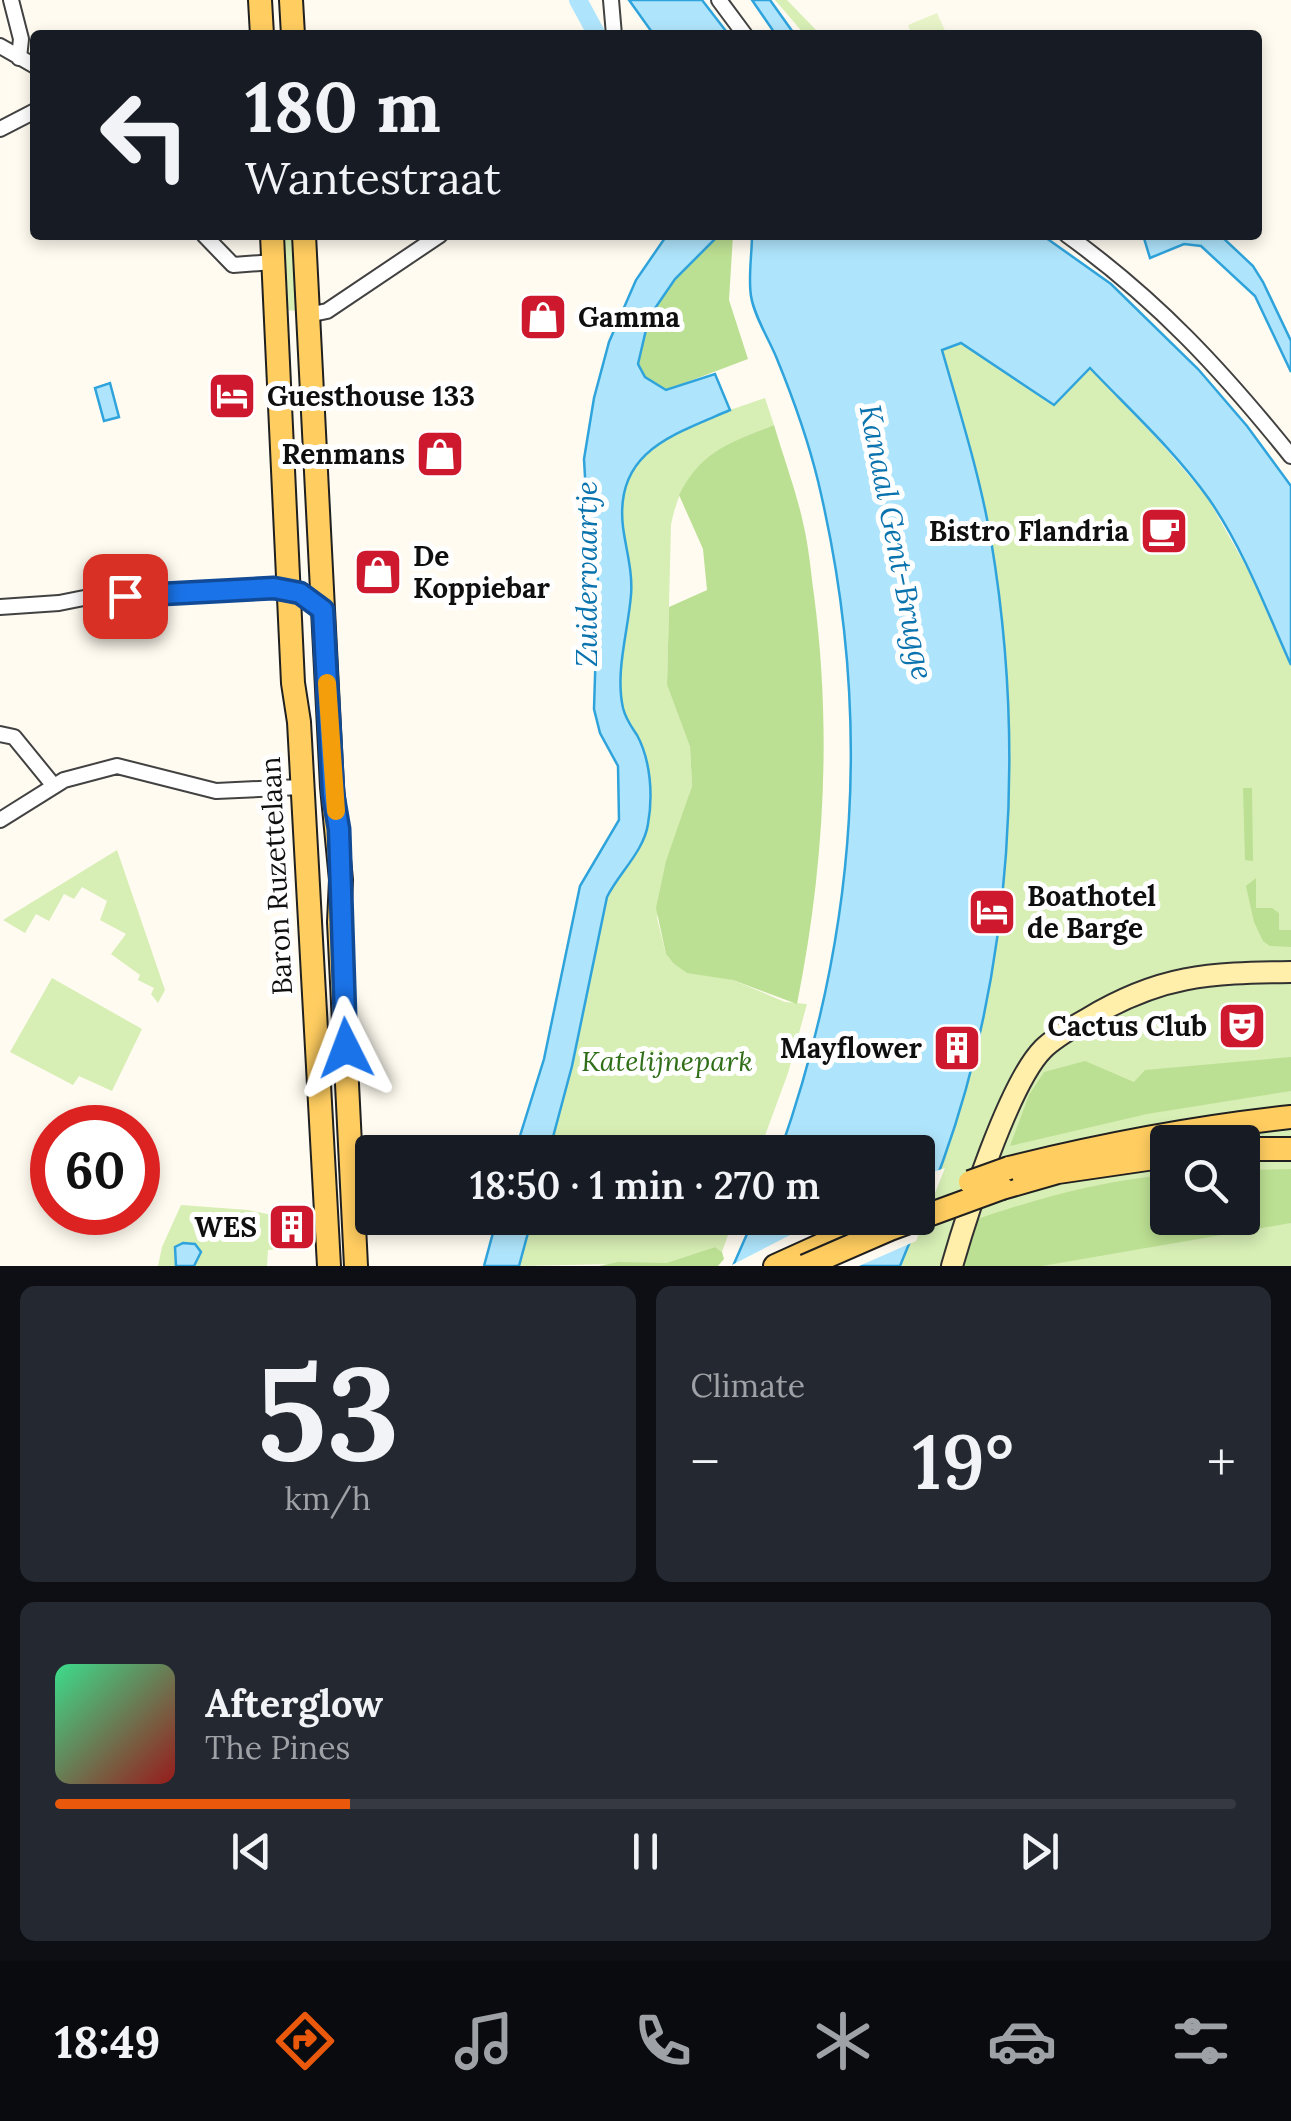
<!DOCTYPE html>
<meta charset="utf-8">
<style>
:root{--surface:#171b24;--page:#242831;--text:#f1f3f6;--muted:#9ea1a6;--line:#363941;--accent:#ea580c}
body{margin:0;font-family:Lora,serif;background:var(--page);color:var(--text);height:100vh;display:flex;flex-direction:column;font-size:38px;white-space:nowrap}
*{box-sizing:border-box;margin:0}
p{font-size:32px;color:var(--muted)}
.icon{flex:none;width:55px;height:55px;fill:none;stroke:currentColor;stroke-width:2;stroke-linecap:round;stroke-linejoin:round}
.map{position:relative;height:1266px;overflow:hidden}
.panel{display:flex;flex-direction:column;gap:20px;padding:20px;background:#0d0f14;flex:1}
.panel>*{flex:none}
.hud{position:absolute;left:30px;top:30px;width:1232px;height:210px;border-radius:10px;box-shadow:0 5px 15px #0003;background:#171b24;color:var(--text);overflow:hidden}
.fabs{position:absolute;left:1150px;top:1125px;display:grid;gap:20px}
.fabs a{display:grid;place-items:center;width:110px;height:110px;border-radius:10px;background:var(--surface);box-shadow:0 5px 15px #0003;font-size:50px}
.speed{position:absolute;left:30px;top:1105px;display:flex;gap:20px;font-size:50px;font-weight:700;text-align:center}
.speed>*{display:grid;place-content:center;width:130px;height:130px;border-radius:50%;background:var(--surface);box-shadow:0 5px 15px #0003;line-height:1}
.speed .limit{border:15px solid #d22;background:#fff;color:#111}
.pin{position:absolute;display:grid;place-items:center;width:85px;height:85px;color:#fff;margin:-42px;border-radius:20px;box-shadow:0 5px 15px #0006}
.me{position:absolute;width:110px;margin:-55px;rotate:357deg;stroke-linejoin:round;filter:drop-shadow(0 0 8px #0008)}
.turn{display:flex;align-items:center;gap:35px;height:210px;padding:0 50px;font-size:45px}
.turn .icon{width:130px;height:130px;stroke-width:2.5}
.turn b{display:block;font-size:70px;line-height:85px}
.big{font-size:75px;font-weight:600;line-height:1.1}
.panel .widget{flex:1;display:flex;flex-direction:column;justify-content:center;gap:15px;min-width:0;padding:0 35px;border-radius:15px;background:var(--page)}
.panel .dial{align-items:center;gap:0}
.dial b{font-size:130px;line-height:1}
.song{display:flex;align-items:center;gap:30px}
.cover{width:120px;height:120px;border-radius:15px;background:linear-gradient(135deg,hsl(150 70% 55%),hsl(0 70% 35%))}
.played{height:10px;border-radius:5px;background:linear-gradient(90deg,var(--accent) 25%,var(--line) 25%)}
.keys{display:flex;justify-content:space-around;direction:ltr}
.heat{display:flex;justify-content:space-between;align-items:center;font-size:55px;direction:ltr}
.panel .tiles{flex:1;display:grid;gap:20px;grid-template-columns:1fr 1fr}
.widget:last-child{grid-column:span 2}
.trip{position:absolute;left:355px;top:1135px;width:580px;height:100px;border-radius:10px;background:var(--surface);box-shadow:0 5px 15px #0003;font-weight:600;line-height:100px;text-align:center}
.dock{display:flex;height:160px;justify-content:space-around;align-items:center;background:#090b0e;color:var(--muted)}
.dock .icon{width:70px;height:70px}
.dock .on{color:var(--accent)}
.dock b{font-size:45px;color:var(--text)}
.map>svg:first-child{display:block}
.green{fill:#d7eeb5;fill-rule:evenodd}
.forest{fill:#bce093}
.pitch{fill:#e8f4c8}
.water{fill:#afe5fc;stroke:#2fa3db;stroke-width:2.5}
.pier{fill:#fffbf0}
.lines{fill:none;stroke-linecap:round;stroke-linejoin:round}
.canal{stroke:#afe5fc;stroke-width:18}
.street-casing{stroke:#424242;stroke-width:18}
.secondary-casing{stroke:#313131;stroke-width:24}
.primary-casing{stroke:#202020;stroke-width:26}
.street{stroke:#fff;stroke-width:14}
.secondary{stroke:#ffefab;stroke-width:20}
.primary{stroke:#ffcd60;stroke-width:22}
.primary-bridge-casing{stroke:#202020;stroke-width:26;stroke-linecap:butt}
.primary-bridge{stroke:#ffcd60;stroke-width:22}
.route-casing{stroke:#114b97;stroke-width:25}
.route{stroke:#1a73e8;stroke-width:18}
.slow{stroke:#f59e0b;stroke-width:18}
.labels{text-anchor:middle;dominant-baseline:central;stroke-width:10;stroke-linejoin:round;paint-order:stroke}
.poi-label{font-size:28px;font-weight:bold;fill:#0f0f0f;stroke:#fff;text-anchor:end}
.street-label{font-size:28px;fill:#0f0f0f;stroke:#fff}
.park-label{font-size:28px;font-style:italic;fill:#306e18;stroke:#fff}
.water-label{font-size:30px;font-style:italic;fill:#0a73ae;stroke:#fff}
</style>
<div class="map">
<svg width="1291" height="1266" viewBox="0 0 1291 1266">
<rect width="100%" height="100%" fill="#fffbf0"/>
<!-- green -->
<path class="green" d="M 775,0 L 787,0 L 818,32 L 805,35 Z
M 281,235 L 295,235 L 298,311 L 284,310 Z
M 960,343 L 1054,405 L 1089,367 L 1160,442 L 1207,497 L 1248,570 L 1291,665 L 1291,1266 L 900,1266 C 914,1231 930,1196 943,1161 C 1035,906 1027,605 941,350 ZM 1168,1142 L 1242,1142 L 1242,1218 L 1168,1218 Z
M 765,398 L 774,425 C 720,447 683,462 671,525 L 667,685 L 690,747 L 692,786 L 677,832 L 657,918 L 666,954 L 673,963 L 733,980 L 785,1002 L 807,1004 L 788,1073 L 759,1152 L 549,1152 L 572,1066 L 607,897 C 619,873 644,851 648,824 C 651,803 643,760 638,740 C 634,727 625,719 622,705 C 615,667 631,629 631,591 C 632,563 622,535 622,507 C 624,437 713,417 765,398 Z
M 117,850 L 165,990 L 158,1003 L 151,994 L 154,988 L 138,980 L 140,975 L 111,954 L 126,934 L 100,920 L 107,901 L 82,887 L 74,899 L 64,894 L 49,921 L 36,914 L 25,933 L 3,920 Z
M 52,978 L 142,1029 L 112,1091 L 79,1076 L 73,1085 L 10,1052 Z
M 181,1205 L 248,1210 L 277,1216 L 277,1249 L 268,1250 L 267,1266 L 158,1266 L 162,1247 Z
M 532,1218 L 734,1218 L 722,1252 L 715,1247 L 666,1263 L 519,1266 Z"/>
<!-- forest -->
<path class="forest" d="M 719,235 L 733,235 L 729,300 L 748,359 L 666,390 L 645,377 L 638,364 L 649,317 L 675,279 Z
M 774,425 C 784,459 797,493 804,527 C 809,549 811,573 814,595 C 832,731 824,870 797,1004 L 733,980 L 687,973 L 673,963 L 666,954 L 656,908 L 666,861 L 692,786 L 690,747 L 667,685 L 669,607 L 707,590 L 703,549 L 679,495 C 702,450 730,443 774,425 Z
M 1243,788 L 1252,788 L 1253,861 L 1245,860 Z
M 1256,878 L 1256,908 L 1272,908 L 1279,913 L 1279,930 L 1291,930 L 1291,947 L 1270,946 L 1263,941 L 1254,922 L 1246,886 Z
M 1291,1057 L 1291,1091 L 1147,1114 L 1010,1146 L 1029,1095 L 1044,1072 L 1085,1061 L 1134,1082 L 1145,1070 Z
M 1291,1169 L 1291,1223 L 1042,1266 L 952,1266 L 966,1223 C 1032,1200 1097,1181 1167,1175 L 1168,1218 L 1242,1218 L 1243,1170 Z
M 715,1247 L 722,1252 L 724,1259 L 718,1266 L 599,1266 L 618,1262 L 666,1263 Z"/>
<!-- pitch -->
<path class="pitch" d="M 937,13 L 947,35 L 912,35 L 908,25 Z"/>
<!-- water -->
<path class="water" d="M 572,0 L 585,0 L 601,32 L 591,35 Z
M 629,0 L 702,0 L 729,35 L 654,35 Z
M 752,0 L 770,0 L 795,35 L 776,35 Z
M 667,235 L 719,235 L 675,279 L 649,317 L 638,364 L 645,377 L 666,390 L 715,374 L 730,410 C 673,435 614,451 623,527 C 626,550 633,572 631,595 C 628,632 615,672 623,708 C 626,720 631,726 637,735 C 651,761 653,796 648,824 C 644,851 619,873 607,897 L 572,1066 L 549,1152 L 515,1152 L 544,1059 L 580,886 L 619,820 L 618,766 L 600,733 L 594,709 L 598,581 L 594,535 L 587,512 L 584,459 L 594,398 L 609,342 L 636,280 Z
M 752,235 L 1042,235 L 1111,284 L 1198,369 L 1247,426 L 1291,486 L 1291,665 C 1266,609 1244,550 1209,499 C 1175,451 1130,410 1090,368 L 1054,405 L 961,343 L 942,350 C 960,413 980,476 991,540 C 1025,743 1013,966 943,1161 C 930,1196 914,1231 900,1266 L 733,1266 L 754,1218 L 918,1218 L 918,1152 L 780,1152 C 858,930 873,711 818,481 C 808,440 793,398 777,359 C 769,339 754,316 751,296 C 748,277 752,254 752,235 Z
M 1143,235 L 1220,235 L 1253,266 L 1263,282 L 1291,341 L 1291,372 L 1255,296 L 1201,246 L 1184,244 L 1150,258 Z
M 110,383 L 119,417 L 104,421 L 95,388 Z
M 497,1218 L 532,1218 L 519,1266 L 484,1266 Z
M 183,1243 L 195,1244 L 201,1252 L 194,1266 L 176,1266 L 175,1247 Z"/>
<!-- pier -->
<path class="pier" d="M 945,1168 L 916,1241 L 859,1266 L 730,1266 L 823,1218 L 918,1218 L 918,1177 Z"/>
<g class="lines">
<!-- canal -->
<path class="canal" d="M 578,0 L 597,35"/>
<!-- street casing -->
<g class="street-casing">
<path id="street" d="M 11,0 L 21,39 L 19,58
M 611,0 L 614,35
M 719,0 L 745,35
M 0,46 L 35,66
M 0,129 L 35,111
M 204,235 L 233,265 L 274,262
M 1067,235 C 1157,300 1221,369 1291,456
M 308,315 L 327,311 L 440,235
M 0,607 L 59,603 L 89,597 L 270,587 L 290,590
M 0,734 L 14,737 L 54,786
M 0,820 L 64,780 L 117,766 L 216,791 L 301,787"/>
</g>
<!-- secondary casing -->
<g class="secondary-casing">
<path id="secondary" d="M 952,1266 C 966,1217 1009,1083 1043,1049 C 1055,1037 1072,1028 1087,1019 C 1160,975 1208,973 1291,972"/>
</g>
<!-- primary casing -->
<g class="primary-casing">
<path id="primary" d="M 260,0 L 262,35
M 291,0 L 293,35
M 272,235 L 293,683 L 299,722 L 329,1266
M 304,235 L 332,787 L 341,880 L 339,922 L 356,1266
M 1242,1149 L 1291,1149
M 1009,1168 C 1102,1145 1196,1127 1291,1117
M 1002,1188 L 1058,1172 L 1168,1156
M 775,1266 L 881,1218"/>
</g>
<!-- street -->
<use href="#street" class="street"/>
<!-- secondary -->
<use href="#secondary" class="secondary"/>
<!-- primary -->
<use href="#primary" class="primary"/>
<!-- primary-bridge casing -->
<g class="primary-bridge-casing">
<path id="primary-bridge" d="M 970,1182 L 1009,1168
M 805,1266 L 890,1229 L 1002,1188"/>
</g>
<!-- primary-bridge -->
<use href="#primary-bridge" class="primary-bridge"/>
</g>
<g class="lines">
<!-- route casing -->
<g class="route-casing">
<path id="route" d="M 125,596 L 274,588 L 300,593 L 323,610 L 333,794 L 339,829 L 346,1048"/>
</g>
<!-- route -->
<use href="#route" class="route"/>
<!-- slow -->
<path class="slow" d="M 327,683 L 336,811"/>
</g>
<!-- icons -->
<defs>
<g id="shop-square" transform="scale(2.5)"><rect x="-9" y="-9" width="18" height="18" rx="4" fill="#cd182e" stroke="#fff"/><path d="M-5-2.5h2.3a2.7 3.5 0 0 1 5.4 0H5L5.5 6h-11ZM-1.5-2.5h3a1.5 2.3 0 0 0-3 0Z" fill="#fff"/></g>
<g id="hotel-square" transform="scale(2.5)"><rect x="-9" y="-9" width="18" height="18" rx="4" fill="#cd182e" stroke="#fff"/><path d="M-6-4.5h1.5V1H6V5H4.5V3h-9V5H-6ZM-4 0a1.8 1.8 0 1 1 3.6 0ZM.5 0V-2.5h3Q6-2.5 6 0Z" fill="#fff"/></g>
<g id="cafe-square" transform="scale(2.5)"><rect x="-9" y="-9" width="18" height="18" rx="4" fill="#cd182e" stroke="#fff"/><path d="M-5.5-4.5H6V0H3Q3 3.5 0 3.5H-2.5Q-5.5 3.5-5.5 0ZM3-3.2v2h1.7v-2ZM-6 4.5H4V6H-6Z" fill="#fff"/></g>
<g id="theatre-square" transform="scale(2.5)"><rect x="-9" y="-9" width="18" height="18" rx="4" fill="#cd182e" stroke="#fff"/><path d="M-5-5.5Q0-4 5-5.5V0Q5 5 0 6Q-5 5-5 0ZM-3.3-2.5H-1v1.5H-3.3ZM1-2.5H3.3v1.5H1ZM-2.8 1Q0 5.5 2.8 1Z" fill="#fff"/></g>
<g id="building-square" transform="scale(2.5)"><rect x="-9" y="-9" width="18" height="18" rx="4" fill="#cd182e" stroke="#fff"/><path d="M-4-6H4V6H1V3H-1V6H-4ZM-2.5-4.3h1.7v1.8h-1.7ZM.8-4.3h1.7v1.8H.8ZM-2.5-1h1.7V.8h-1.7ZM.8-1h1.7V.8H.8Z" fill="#fff"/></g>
</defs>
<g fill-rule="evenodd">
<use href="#shop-square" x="543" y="317"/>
<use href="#hotel-square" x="232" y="396"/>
<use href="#shop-square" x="440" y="454"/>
<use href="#cafe-square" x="1164" y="531"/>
<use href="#shop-square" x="378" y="572"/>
<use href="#hotel-square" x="992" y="912"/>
<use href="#theatre-square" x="1242" y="1026"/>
<use href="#building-square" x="957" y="1048"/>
<use href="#building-square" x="292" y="1227"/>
</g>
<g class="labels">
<!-- poi labels -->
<g class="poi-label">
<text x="578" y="317" text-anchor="start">Gamma</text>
<text x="267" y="396" text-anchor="start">Guesthouse 133</text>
<text x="405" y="454">Renmans</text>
<text x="1129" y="531">Bistro Flandria</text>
<text x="413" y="556" text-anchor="start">De<tspan x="413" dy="32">Koppiebar</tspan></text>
<text x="1027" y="896" text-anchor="start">Boathotel<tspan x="1027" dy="32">de Barge</tspan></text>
<text x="1207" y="1026">Cactus Club</text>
<text x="922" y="1048">Mayflower</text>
<text x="257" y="1227">WES</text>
</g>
<!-- street labels -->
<g class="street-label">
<text transform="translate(276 876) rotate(-93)">Baron Ruzettelaan</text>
</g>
<!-- park labels -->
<g class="park-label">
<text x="667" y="1061">Katelijnepark</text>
</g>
<!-- water labels -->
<g class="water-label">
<text transform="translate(897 542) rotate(79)">Kanaal Gent-Brugge</text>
<text transform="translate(586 574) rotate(-90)">Zuidervaartje</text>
</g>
</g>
</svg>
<div class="fabs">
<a><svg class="icon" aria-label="search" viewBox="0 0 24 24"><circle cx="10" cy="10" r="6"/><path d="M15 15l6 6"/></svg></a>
</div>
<div class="speed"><div class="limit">60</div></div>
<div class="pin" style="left:125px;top:596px;background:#d93025"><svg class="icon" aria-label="arrive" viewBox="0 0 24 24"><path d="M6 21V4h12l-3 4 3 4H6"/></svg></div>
<svg class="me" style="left:346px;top:1048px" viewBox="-20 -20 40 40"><path d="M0-17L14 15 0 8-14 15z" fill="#1a73e8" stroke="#fff" stroke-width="4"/></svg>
<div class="trip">18:50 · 1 min · 270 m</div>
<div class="hud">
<div class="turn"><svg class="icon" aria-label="left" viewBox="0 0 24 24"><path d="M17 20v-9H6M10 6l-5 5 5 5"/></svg><div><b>180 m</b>Wantestraat</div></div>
</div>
</div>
<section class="panel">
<div class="tiles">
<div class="widget dial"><b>53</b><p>km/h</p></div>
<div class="widget"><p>Climate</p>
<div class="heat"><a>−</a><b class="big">19°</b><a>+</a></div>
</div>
<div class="widget">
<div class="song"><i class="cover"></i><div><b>Afterglow</b><p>The Pines</p></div></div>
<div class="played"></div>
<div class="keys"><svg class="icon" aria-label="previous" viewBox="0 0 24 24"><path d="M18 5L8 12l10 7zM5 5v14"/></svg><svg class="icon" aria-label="pause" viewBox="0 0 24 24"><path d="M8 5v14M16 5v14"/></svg><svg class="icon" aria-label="next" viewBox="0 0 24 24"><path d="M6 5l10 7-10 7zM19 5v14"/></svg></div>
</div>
</div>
</section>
<nav class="dock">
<b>18:49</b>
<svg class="icon on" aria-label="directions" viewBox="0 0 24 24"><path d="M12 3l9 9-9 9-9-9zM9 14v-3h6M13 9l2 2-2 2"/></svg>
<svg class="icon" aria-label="music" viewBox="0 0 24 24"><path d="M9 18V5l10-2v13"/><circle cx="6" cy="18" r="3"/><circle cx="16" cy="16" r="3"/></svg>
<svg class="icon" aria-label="phone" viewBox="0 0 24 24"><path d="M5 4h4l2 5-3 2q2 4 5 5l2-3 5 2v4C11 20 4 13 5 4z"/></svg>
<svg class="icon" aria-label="climate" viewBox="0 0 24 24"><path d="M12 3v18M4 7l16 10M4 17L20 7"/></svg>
<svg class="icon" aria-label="car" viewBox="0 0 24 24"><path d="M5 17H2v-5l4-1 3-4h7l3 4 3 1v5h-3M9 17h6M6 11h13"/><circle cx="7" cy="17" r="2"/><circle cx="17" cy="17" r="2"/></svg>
<svg class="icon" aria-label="filters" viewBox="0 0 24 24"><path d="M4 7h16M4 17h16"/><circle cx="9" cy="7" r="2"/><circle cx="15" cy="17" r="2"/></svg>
</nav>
